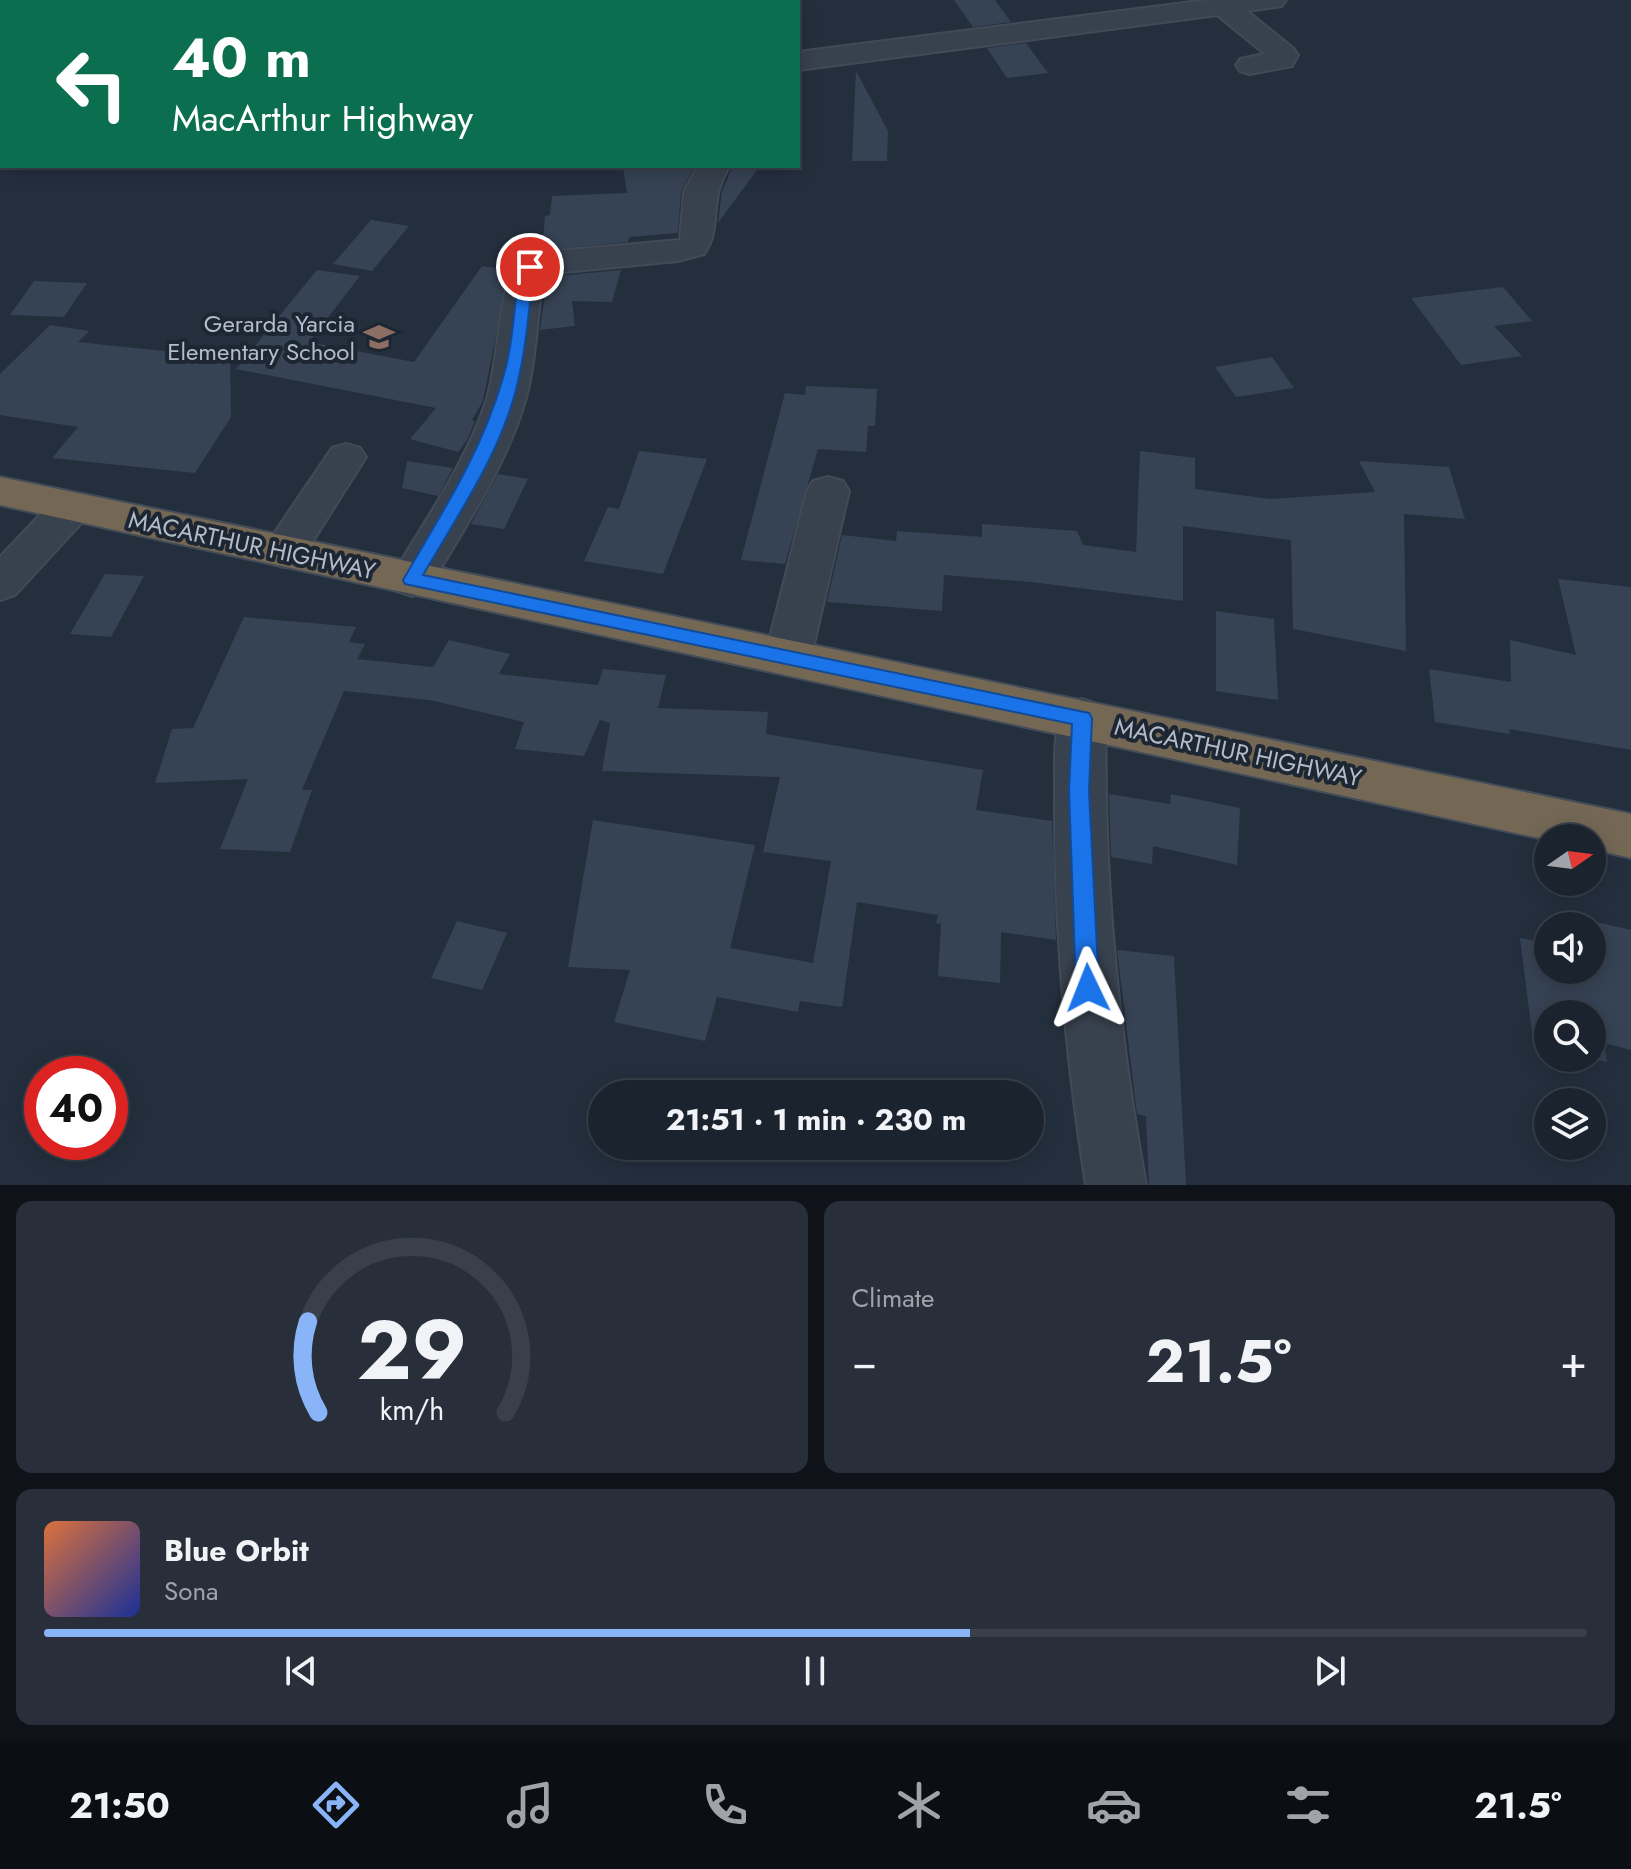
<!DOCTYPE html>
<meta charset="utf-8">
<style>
:root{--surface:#1b232e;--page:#282f3a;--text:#f1f3f6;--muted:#a0a4aa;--line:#39404a;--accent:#8ab4f8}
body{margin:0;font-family:Jost,sans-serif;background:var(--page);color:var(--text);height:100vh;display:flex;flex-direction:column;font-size:30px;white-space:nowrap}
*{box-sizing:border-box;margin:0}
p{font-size:26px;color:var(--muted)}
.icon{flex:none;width:44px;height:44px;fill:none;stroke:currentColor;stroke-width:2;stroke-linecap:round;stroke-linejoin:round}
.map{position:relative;height:1185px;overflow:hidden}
.details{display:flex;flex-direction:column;gap:16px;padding:16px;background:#0f1319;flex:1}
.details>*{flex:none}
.top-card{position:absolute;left:0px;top:0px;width:800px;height:168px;box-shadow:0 4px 20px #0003,0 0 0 2px var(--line);background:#0b6e4f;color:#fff;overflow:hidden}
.needle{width:52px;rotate:76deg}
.controls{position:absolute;left:1534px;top:824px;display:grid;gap:16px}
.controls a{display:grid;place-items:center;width:72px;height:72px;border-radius:50%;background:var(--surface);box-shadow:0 4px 20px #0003,0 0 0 2px var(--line);font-size:40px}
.speed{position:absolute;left:24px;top:1056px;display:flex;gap:16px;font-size:40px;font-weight:700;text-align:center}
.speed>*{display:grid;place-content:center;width:104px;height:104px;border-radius:50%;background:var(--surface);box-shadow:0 4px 20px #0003,0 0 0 2px var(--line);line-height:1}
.speed .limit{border:12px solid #d22;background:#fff;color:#111}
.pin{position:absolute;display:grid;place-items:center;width:68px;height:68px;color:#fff;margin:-34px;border:4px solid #fff;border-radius:50%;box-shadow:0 2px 8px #0007}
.me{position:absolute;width:88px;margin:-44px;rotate:358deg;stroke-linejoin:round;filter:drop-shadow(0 0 6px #0008)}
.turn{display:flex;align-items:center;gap:28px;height:168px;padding:0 40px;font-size:36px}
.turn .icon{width:104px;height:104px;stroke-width:2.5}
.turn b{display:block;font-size:56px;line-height:68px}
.big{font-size:60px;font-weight:700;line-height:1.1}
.details .tile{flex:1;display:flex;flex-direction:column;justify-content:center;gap:12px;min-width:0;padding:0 28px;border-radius:16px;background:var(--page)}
.details .dial{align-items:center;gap:0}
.dial svg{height:208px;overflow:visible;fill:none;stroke:var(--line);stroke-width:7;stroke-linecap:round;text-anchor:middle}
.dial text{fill:var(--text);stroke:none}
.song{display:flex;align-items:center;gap:24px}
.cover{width:96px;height:96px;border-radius:12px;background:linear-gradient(135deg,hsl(20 70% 55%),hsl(230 70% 35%))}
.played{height:8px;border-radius:4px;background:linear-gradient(90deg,var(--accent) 60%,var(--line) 60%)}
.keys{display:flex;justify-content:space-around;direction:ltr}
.heat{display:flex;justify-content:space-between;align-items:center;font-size:44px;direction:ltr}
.details .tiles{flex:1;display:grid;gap:16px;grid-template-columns:1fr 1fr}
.tile:last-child{grid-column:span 2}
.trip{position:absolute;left:588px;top:1080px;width:456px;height:80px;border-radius:40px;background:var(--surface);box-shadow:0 4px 20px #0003,0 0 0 2px var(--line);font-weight:700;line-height:80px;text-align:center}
.dock{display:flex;height:128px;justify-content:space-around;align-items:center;background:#0b0e12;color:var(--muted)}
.dock .icon{width:56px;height:56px}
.dock .current{color:var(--accent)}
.dock b{font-size:36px;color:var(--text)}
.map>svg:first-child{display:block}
.building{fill:#364354}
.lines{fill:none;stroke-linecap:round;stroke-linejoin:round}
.minor-casing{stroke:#414a57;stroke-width:4}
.highway-casing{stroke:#434c59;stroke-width:4}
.minor{fill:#38414e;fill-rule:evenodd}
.highway{fill:#746855;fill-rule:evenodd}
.route{fill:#1a73e8;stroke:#114b97;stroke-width:2}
.labels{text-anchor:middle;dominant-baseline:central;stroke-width:8;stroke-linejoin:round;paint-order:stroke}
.poi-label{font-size:24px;fill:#b4bcc9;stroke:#1d2633;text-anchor:end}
.street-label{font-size:24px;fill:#b4bcc9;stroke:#1d2633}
</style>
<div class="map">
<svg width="1631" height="1185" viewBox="0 0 1631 1185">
<rect width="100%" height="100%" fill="#242f3e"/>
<!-- building -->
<path class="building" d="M 954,0 L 995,0 L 1011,22 L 973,27 Z
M 1026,43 L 1048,73 L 1007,78 L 987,48 Z
M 856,71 L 888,131 L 887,161 L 852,161 Z
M 646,166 L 695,166 L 681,192 L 678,233 L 629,237 L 628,242 L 537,251 L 537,240 L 543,240 L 545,216 L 550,215 L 552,196 L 627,193 L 623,168 Z
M 733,166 L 760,166 L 718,223 L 722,191 Z
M 371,220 L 409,226 L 372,271 L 333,264 Z
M 482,266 L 509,270 L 483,401 L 472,420 L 475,421 L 467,440 L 458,452 L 410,439 L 436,408 L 236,369 L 317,270 L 360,276 L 309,342 L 414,362 Z
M 621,270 L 612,302 L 572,301 L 575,326 L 540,330 L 547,277 Z
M 34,281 L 85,283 L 87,283 L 64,317 L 10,315 Z
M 1503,287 L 1532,321 L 1494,326 L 1522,356 L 1461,365 L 1411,298 Z
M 50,325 L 89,331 L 78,342 L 230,358 L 231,417 L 195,473 L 52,458 L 78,427 L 0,415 L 0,374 Z
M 1272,357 L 1294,388 L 1236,397 L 1215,367 Z
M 806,386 L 877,389 L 875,426 L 868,426 L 866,452 L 818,449 L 785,564 L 741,560 L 785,393 L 805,395 Z
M 639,451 L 707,459 L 663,574 L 584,561 L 608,507 L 619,509 Z
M 1140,451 L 1195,458 L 1195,489 L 1270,499 L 1375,492 L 1359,461 L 1449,467 L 1465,519 L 1404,514 L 1406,651 L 1293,629 L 1291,540 L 1183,526 L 1183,601 L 1031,582 L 944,575 L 942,611 L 827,602 L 842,535 L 896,541 L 897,531 L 982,537 L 982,524 L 1077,531 L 1083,545 L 1136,552 Z
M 407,461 L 453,468 L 438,496 L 402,488 Z
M 498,474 L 528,479 L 504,529 L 471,524 Z
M 105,574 L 144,576 L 111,637 L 70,634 Z
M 1558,579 L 1631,587 L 1631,750 L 1509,729 L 1510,734 L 1435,722 L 1429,669 L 1511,682 L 1510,640 L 1576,655 Z
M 1216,611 L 1274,619 L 1278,700 L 1216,691 Z
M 244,617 L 356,627 L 349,642 L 365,644 L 357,659 L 433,667 L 449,640 L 510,654 L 499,674 L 598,685 L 603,669 L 666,675 L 658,708 L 768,712 L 766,734 L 983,770 L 976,810 L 1052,821 L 1056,940 L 1001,932 L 1000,983 L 938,976 L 941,924 L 936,923 L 938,915 L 857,902 L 842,1007 L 800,1001 L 798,1012 L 717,997 L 705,1041 L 614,1022 L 630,970 L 568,967 L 593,820 L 755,845 L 730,948 L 813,963 L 831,861 L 763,852 L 780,777 L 602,771 L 610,723 L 600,720 L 584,756 L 515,749 L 524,722 L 430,700 L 344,691 L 302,790 L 312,790 L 290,852 L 220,849 L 248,779 L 155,783 L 172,729 L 193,728 Z
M 1109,794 L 1170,804 L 1171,794 L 1240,808 L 1237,865 L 1153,846 L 1152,864 L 1111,857 Z
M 457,921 L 507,933 L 482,990 L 431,978 Z
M 1592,921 L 1631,930 L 1631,1050 L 1604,1043 L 1607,1062 L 1587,1058 L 1592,1058 L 1592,1014 L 1548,1014 L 1548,1050 L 1534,1048 L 1520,938 L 1548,943 L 1548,970 L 1592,970 Z
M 1117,950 L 1174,956 L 1186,1185 L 1149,1185 L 1146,1116 L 1137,1114 Z"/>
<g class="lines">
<!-- minor casing -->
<g class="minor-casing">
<path id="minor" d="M 1208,0 L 1286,0 L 1282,6 L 1247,11 L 1294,49 L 1298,55 L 1292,66 L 1250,74 L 1240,71 L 1236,65 L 1240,59 L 1265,54 L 1217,15 L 798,70 L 798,52 Z
M 698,166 L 730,166 C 707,199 723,228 704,254 L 678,261 L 544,274 C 536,316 537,359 525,401 C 505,469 463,530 427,591 L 412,596 L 397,591 L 390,580 C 424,521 464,467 486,402 C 499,363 498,288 518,260 L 545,252 L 680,240 L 684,192 Z
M 346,444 L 360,448 L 366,457 L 299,563 L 284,567 L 269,563 L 263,552 L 269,541 L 332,448 Z
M 828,477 L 843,481 L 849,491 L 811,657 L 804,669 L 788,674 L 772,669 L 765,657 L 807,491 L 813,481 Z
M 72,493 L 87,497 L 93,507 L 87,517 L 15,595 L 0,600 L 0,557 L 57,497 Z
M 1082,699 L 1099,705 L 1106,718 C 1103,876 1118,1030 1146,1185 L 1086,1185 C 1066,1058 1054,930 1055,801 C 1056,771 1051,732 1065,705 Z"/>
</g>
<!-- highway casing -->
<g class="highway-casing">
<path id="highway" d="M 0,477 L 1631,814 L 1631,858 L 1592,849 L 1592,838 L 1548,840 L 0,505 Z"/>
</g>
<!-- minor -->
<use href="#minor" class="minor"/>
<!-- highway -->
<use href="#highway" class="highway"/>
</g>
<!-- route -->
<path class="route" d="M 530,263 L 537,267 L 533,275 C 529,307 527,340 520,372 C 506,446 460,511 423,575 L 1089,713 L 1092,718 L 1089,791 L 1099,988 L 1096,995 L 1088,998 L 1080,995 L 1076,988 L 1069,791 L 1072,724 L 405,584 L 403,580 C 442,512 481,454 503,378 C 513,345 514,308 519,275 L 525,264 Z"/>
<!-- icons -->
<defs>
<g id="school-bare" transform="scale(2.4)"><path d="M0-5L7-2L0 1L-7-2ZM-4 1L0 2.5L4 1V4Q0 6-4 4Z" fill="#8d6e63" stroke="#1d2633" stroke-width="2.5" paint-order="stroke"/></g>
</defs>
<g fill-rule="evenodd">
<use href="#school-bare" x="379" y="337"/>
</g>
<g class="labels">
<!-- poi labels -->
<g class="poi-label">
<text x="355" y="323">Gerarda Yarcia<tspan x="355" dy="28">Elementary School</tspan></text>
</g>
<!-- street labels -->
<g class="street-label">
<text transform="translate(252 545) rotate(12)">MACARTHUR HIGHWAY</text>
<text transform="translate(1238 752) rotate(12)">MACARTHUR HIGHWAY</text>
</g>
</g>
</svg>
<div class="controls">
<a><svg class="needle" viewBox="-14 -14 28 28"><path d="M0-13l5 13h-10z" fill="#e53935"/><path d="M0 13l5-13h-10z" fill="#a0a4aa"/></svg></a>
<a><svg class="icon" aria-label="sound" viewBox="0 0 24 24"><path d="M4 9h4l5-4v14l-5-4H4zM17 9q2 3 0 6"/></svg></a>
<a><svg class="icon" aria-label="search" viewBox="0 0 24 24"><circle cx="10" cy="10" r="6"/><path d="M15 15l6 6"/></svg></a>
<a><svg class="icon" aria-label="layers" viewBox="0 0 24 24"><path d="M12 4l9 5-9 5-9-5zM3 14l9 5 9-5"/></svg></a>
</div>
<div class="speed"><div class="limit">40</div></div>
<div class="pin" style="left:530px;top:267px;background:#d93025"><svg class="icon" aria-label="arrive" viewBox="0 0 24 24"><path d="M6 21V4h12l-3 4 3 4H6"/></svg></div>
<svg class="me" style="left:1088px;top:988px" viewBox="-20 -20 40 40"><path d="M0-17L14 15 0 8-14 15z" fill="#1a73e8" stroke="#fff" stroke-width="4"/></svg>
<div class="trip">21:51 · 1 min · 230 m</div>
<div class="top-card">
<div class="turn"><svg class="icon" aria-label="left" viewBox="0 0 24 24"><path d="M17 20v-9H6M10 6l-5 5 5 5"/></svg><div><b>40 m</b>MacArthur Highway</div></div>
</div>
</div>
<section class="details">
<div class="tiles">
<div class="tile dial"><svg viewBox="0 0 100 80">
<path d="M14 69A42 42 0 1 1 86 69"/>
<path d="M14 69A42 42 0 0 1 10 34" stroke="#8ab4f8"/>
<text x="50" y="56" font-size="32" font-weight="700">29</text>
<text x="50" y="72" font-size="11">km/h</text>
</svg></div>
<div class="tile"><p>Climate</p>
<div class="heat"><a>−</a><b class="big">21.5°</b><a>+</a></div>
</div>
<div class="tile">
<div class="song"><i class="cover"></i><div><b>Blue Orbit</b><p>Sona</p></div></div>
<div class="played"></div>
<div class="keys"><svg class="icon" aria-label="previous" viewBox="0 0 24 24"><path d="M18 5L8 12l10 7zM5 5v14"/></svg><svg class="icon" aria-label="pause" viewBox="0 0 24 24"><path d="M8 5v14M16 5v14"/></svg><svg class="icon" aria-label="next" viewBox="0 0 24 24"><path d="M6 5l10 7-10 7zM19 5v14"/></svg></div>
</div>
</div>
</section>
<nav class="dock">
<b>21:50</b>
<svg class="icon current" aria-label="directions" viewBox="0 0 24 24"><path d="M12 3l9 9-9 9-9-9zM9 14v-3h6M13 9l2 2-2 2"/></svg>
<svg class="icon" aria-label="music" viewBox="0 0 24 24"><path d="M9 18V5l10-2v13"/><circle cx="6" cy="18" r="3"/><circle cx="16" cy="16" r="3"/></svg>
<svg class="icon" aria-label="phone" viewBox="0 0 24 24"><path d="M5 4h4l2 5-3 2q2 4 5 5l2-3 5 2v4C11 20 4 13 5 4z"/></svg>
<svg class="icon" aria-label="climate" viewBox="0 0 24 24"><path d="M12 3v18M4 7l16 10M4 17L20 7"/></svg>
<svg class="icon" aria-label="car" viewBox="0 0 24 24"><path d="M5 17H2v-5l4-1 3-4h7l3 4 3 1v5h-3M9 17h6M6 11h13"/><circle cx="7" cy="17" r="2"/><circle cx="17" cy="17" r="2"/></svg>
<svg class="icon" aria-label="filters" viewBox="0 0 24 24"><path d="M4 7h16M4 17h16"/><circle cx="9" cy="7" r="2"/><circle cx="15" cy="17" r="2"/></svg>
<b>21.5°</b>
</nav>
